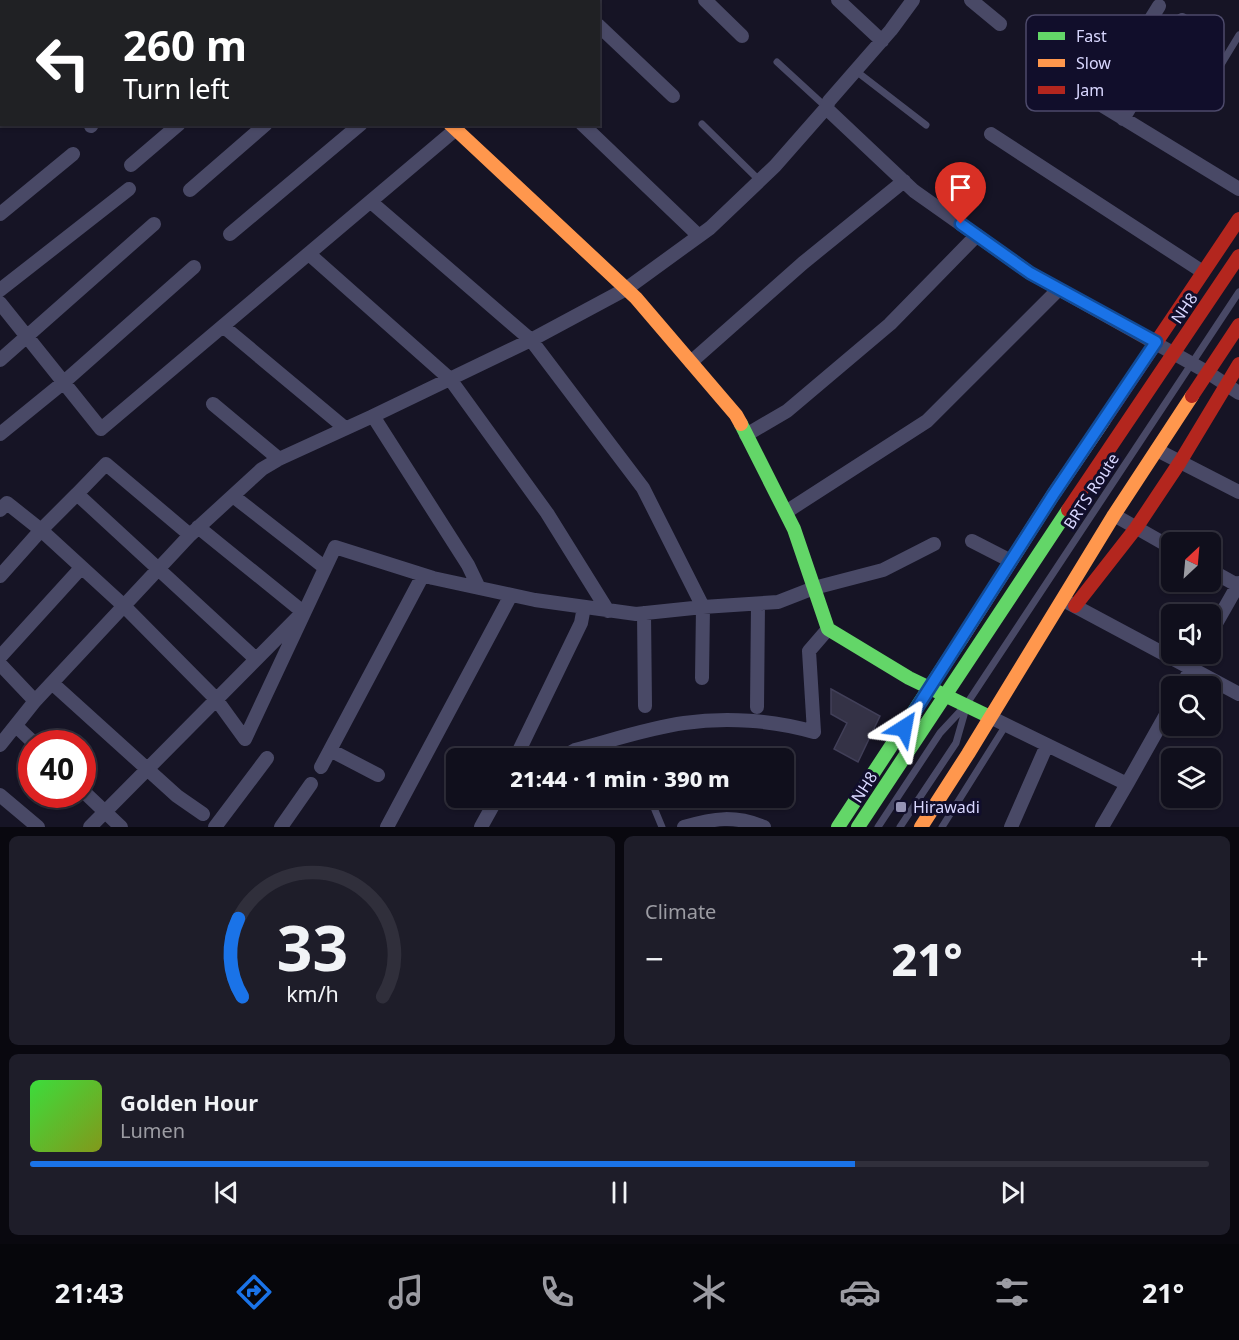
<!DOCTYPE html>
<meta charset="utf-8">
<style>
:root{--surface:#100f1c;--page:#1e1d29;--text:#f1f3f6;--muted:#9c9ca3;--line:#302f3b;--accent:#1a73e8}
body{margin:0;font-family:"Noto Sans",sans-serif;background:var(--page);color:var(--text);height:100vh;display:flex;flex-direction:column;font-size:22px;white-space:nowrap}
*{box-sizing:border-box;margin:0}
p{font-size:20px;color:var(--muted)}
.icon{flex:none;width:33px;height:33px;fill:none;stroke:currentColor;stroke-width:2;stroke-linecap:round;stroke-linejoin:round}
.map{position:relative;height:827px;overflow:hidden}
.panel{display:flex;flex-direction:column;gap:9px;padding:9px;background:#09080f;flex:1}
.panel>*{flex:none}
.banner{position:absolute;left:0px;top:0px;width:600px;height:126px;box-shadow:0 2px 4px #0004,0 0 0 2px var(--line);background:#202124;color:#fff;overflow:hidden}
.needle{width:39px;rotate:26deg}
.controls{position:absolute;left:1161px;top:532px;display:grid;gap:12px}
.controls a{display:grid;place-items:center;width:60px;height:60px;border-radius:9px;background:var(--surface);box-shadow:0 2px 4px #0004,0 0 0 2px var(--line);font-size:30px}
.speed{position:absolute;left:18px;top:730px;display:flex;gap:12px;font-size:30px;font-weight:700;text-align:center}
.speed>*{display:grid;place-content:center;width:78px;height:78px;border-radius:50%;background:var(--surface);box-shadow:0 2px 4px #0004,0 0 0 2px var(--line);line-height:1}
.speed .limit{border:9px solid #d22;background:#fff;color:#111}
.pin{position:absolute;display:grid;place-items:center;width:51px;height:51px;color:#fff;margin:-62px -26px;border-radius:50% 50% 50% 0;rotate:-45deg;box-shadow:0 0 6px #0007}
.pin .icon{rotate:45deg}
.me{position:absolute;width:66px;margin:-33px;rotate:34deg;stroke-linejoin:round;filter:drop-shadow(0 0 4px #0008)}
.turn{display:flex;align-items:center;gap:21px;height:126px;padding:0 24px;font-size:27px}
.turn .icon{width:78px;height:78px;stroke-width:2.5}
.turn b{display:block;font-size:42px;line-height:51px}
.big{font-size:45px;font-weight:800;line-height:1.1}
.panel .card{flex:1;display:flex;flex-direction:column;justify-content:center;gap:9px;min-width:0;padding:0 21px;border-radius:9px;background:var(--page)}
.panel .dial{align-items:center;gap:0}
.dial svg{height:156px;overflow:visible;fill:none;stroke:var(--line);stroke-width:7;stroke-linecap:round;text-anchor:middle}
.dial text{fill:var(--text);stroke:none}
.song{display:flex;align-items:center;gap:18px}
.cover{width:72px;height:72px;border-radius:9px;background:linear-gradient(135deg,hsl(120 70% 55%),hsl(70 70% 35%))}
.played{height:6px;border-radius:3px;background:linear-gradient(90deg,var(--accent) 70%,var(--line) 70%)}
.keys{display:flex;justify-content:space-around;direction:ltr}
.heat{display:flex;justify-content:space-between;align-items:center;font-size:33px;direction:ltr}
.panel .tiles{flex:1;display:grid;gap:9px;grid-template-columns:1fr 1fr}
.card:last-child{grid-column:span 2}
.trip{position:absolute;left:446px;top:748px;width:348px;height:60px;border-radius:9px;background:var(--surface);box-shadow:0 2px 4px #0004,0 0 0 2px var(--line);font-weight:800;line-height:60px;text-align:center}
.dock{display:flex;height:96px;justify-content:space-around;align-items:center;background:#06060b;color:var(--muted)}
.dock .icon{width:42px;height:42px}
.dock .active{color:var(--accent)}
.dock b{font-size:27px;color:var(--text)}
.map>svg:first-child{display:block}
.building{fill:#343246;stroke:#413f58;stroke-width:1.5}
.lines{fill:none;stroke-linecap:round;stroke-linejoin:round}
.lane{stroke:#494966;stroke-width:7}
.street{stroke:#494966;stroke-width:14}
.fast{stroke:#63d668;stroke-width:14}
.slow{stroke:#ff974d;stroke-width:14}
.jam{stroke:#b3261e;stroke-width:14}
.route-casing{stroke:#114b97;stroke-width:15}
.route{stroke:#1a73e8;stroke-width:10}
.poi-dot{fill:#9593b3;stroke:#110e2b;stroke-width:2}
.labels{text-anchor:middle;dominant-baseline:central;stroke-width:6;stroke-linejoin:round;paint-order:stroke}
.street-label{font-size:16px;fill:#d9d7ff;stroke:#110e2b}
.poi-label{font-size:16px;fill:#d9d7ff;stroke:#110e2b;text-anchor:start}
.key{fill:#110e2b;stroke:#4d4a6b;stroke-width:1.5}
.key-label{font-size:16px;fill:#d9d7ff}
</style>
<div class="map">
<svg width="1239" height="827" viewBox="0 0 1239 827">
<rect width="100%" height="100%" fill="#161425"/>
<!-- building -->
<path class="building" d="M 831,689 L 880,716 L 858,762 L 834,749 L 847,723 L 831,714 Z"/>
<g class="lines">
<!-- lane -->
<path class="lane" d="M 777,62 L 826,107
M 856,71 L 926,125
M 1205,91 L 1239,35
M 702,124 L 760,181
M 650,798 L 662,827
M 878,827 L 940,733 L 966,705 L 1239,292
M 900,827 L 956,743 L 966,708
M 942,827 L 1006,725"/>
<!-- street -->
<path class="street" d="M 33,0 L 34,2
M 450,0 L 452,2
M 573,0 L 574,2
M 705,0 L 742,36
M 838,0 L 882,41
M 971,0 L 1000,24
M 187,2 L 189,0
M 239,2 L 241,0
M 560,2 L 561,0
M 1159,6 L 1101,99 L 1103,106 L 1239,189
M 0,12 L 2,14
M 598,25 L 673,96
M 826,108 L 829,101 L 891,30 L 913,0
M 1123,119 L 1182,20
M 582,124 L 699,236
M 91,126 L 92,124
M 991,134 L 1203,272
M 131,165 L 179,124
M 190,190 L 266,124
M 371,202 L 531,340 L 643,488 L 703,607 L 702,678
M 0,214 L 73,154
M 230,234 L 361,124
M 309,254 L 450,379 L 547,513 L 608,611
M 0,290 L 129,189
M 0,303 L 101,429 L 455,130
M 224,327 L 345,428
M 0,360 L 154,224
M 691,362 L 803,263 L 904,181
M 213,404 L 279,459
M 0,434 L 64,382 L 194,267
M 746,435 L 787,411 L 890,324 L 977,235
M 1157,450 L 1239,492
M 77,494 L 106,464 L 190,535
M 233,496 L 324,567
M 0,510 L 7,503 L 41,530 L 0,576
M 786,512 L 927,421 L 1059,289
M 1114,515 L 1172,548
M 972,541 L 1011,561
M 1210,570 L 1239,586
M 479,588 L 468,565 L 373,416 L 531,340 L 626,289 L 710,228 L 775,166 L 826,108 L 914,191 L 1030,273 L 1207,372 L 1239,393
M 1069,603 L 1239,694
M 644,613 L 645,706
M 1210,634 L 1239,583
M 0,657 L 81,568
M 256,659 L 77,494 L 41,530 L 124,606 L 216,699 L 245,739 L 335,547 L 433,578 L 535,600 L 636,614 L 703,607 L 778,602 L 814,588 L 883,570 L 934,544
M 0,664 L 35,701
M 52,683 L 177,796 L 203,814
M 1181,687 L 1199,654
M 757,707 L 758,604
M 990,717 L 1127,784 L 1172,704
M 16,726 L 35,744
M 0,745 L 35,701 L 190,535 L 262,469 L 279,459 L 373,416
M 330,750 L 378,775
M 515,759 L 581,623 L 584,607
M 559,759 L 575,750 C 610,741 648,728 684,723 C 726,717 773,720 814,732 L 809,651 L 828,629
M 321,767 L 423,575
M 82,790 L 121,827
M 0,795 L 38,827
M 90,827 L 303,612 L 198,527
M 215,827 L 267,758
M 281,827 L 311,784
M 387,827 L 511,595
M 481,827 L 497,798
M 684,827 C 714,818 735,815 764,827
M 1011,827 L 1047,745
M 1102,827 L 1127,784"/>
<!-- fast -->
<path class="fast" d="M 741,424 L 794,529 L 828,629 L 909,678 L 990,717
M 838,827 L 962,638
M 858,827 L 1068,510"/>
<!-- slow -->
<path class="slow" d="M 332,0 L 334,2
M 450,124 L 636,298 L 736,415 L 741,424
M 962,638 L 1053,495 L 1104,420
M 921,827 L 968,754 L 1114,515 L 1192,396"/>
<!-- jam -->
<path class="jam" d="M 1192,396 L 1239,325
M 1104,420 L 1239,219
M 1068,510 L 1239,256
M 1075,606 L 1136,528 L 1180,462 L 1239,364"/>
</g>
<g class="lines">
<!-- route casing -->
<g class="route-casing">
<path id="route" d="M 904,728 L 1053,495 L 1156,342 L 1030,273 L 961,224"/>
</g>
<!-- route -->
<use href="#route" class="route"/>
</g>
<!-- markers -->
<rect class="poi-dot" x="895" y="801" width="12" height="12" rx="3"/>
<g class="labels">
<!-- street labels -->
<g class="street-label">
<text transform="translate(1184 308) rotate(-56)">NH8</text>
<text transform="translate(1091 491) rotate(-57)">BRTS Route</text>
<text transform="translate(864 787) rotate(-57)">NH8</text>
</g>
<!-- poi labels -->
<g class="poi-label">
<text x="913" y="807">Hirawadi</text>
</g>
</g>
<!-- legend -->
<rect x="1026" y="15" width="198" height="96" rx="9" class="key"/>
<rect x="1038" y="32" width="27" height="8" fill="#63d668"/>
<rect x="1038" y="59" width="27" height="8" fill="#ff974d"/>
<rect x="1038" y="86" width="27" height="8" fill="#b3261e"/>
<g class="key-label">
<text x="1076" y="42">Fast</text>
<text x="1076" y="69">Slow</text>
<text x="1076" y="96">Jam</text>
</g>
</svg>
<div class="controls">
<a><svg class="needle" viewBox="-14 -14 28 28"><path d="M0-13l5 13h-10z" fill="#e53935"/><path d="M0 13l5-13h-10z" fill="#9c9ca3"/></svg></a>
<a><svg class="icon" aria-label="sound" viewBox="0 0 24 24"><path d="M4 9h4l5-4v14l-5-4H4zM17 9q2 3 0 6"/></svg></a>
<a><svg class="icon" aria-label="search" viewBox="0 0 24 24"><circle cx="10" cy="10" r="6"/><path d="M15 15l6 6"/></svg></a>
<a><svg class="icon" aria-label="layers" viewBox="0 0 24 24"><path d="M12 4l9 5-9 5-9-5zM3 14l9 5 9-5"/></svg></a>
</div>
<div class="speed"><div class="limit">40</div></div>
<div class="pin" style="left:961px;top:224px;background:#d93025"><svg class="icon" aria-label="arrive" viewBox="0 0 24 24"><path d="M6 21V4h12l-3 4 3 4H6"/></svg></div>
<svg class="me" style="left:904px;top:728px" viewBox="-20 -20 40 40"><path d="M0-17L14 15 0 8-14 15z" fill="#1a73e8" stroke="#fff" stroke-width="4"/></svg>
<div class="trip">21:44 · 1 min · 390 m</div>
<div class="banner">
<div class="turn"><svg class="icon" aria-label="left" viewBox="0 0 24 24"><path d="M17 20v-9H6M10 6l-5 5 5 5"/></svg><div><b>260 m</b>Turn left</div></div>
</div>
</div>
<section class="panel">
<div class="tiles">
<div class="card dial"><svg viewBox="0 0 100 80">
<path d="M14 69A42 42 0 1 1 86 69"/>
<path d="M14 69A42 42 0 0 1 12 29" stroke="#1a73e8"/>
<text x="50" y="56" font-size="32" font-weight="700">33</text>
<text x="50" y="72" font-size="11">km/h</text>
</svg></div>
<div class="card"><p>Climate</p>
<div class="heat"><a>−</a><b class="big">21°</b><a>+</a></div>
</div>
<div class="card">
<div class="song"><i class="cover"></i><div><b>Golden Hour</b><p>Lumen</p></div></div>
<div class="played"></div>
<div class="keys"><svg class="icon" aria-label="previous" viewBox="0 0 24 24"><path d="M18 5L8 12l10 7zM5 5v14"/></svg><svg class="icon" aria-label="pause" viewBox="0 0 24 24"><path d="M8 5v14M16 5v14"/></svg><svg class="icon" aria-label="next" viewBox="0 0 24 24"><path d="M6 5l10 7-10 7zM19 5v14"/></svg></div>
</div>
</div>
</section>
<nav class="dock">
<b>21:43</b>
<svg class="icon active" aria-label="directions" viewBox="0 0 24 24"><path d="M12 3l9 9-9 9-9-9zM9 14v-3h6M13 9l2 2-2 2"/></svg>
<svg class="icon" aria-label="music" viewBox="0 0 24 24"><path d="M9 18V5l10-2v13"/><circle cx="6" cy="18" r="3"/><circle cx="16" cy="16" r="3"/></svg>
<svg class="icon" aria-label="phone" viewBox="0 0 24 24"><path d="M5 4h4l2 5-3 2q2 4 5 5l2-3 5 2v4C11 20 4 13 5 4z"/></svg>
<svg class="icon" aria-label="climate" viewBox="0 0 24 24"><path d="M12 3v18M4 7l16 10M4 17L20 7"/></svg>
<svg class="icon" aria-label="car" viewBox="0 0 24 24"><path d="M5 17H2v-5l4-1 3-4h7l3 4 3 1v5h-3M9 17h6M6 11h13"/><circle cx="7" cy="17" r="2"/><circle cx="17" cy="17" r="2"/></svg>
<svg class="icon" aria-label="filters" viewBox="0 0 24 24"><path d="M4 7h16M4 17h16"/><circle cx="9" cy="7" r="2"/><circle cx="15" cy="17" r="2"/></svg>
<b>21°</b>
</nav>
